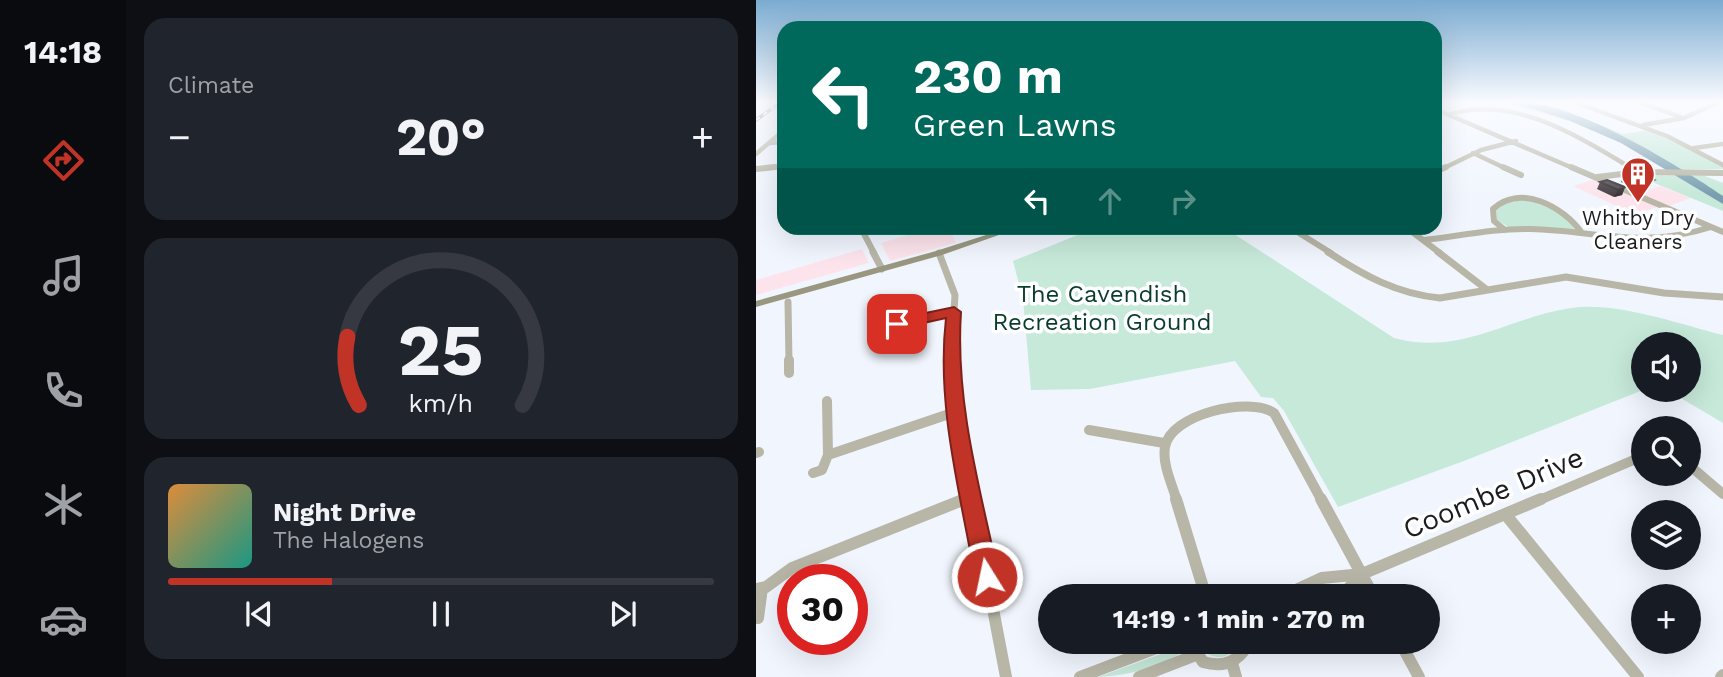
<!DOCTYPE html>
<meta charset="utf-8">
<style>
:root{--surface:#171b24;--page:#20242c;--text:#f1f3f6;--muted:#9ea1a6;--line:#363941;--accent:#c03326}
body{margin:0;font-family:"Work Sans",sans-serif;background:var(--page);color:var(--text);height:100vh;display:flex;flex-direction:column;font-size:26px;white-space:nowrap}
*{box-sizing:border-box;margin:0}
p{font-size:23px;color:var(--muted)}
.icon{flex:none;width:38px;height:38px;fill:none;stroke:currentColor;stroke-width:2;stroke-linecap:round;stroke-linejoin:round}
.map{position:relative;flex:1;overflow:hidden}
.drawer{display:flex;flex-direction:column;gap:18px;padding:18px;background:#0d0f14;width:630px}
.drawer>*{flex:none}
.hud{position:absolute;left:21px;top:21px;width:665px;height:214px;border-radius:21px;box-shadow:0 7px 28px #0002;background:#00695c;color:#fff;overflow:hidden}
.controls{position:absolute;left:875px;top:332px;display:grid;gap:14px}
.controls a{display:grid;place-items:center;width:70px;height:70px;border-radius:50%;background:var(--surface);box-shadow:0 7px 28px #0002;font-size:35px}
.speed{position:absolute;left:21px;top:564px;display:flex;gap:14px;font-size:35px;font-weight:700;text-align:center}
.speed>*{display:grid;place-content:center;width:91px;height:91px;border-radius:50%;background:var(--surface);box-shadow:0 7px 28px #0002;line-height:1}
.speed .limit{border:10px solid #d22;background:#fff;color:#111}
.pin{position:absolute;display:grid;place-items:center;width:60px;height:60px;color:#fff;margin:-30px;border-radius:14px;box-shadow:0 4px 10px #0006}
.me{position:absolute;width:77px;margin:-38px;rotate:350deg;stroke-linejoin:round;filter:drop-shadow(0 0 5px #0008)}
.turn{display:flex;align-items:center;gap:24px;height:147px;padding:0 21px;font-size:32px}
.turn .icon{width:91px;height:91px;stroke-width:2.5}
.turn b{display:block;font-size:49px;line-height:60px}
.lanes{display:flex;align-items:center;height:66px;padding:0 21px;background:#0003;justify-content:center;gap:35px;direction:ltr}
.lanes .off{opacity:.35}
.big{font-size:52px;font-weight:700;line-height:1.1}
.drawer .widget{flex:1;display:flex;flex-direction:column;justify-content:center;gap:10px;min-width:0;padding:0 24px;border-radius:21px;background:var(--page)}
.drawer .dial{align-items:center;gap:0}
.dial svg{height:182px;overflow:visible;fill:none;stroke:var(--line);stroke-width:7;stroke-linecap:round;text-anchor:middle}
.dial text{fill:var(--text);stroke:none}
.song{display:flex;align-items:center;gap:21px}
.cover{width:84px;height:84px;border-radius:10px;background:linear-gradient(135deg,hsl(30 70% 55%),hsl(170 70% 35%))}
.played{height:7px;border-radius:4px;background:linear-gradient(90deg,var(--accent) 30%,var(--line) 30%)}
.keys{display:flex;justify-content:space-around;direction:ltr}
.heat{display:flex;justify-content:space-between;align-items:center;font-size:38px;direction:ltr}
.trip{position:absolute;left:282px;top:584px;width:402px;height:70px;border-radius:35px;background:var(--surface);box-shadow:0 7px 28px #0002;font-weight:700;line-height:70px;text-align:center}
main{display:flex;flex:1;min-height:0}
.menu{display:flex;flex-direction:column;width:126px;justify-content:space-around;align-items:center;background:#090b0e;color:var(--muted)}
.menu .icon{width:49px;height:49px}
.menu .selected{color:var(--accent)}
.menu b{font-size:32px;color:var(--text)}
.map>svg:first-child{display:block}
.commercial{fill:#fde4ec}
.green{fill:#c6e9d9}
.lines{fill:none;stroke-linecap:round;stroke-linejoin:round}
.river{fill:#799eaf;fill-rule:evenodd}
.street-far4{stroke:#b8b6a7;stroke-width:4.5}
.street-far3{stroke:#b8b6a7;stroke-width:6}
.street-far2{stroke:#b8b6a7;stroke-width:7}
.street-far1{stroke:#b8b6a7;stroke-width:10}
.street{stroke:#b8b6a7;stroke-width:12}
.secondary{fill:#9a9781;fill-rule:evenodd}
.rail-casing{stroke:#5e6165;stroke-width:3.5}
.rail{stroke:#fff;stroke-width:2;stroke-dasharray:4.5;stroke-linecap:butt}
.wall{fill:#474044}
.shaded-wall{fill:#3a3437}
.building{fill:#534b4f;stroke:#3a3437;stroke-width:2}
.route{fill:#c03326;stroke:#7d2119;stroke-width:2}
.labels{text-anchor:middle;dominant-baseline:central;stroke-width:7;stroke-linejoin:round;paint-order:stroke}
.far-poi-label{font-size:21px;fill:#1a1c1f;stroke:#fff}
.park-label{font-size:24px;fill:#093d2b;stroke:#fff}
.near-street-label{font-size:28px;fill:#1a1c1f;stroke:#fff}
</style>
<main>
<nav class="menu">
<b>14:18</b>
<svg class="icon selected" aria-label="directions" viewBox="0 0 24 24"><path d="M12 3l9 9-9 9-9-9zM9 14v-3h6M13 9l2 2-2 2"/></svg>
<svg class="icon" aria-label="music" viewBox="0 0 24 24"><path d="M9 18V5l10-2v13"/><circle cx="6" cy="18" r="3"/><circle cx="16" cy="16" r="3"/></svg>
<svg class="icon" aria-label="phone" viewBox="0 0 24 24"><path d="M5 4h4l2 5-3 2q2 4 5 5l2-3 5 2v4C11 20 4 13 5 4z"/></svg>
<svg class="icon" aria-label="climate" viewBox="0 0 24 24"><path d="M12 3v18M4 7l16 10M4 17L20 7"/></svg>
<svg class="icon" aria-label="car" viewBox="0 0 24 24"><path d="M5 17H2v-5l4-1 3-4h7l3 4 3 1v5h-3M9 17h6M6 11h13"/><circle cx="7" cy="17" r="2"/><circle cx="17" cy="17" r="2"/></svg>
</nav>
<section class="drawer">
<div class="widget"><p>Climate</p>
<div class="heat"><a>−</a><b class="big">20°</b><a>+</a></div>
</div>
<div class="widget dial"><svg viewBox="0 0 100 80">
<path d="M14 69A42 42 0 1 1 86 69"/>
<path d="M14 69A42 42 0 0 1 9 39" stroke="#c03326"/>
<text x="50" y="56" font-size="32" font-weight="700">25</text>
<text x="50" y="72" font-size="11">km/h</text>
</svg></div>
<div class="widget">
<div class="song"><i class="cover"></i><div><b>Night Drive</b><p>The Halogens</p></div></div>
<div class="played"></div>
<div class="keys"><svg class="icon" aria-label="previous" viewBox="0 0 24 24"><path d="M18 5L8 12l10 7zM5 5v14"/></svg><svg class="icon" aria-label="pause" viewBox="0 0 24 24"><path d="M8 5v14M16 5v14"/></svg><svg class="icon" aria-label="next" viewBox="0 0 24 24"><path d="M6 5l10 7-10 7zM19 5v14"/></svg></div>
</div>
</section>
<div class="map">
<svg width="967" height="677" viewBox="0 0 967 677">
<rect width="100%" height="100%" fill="#f1f6fe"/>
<!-- commercial -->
<path class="commercial" d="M 840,179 L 903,206 L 880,215 L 817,186 Z
M 904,186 L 935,198 L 910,207 L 879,193 Z
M 176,228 L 193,228 L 204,252 L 199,243 L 134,261 L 125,243 Z
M 106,249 L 113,263 L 0,295 L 0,280 Z"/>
<!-- green -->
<path class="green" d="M 746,102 L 771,102 L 805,109 L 867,134 L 893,130 L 967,166 L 967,169 L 912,170 L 863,141 L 816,122 Z
M 879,175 L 949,176 L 967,183 L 967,211 Z
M 770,200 C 791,207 808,210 819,229 L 754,228 L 741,220 L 740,210 L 748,201 Z
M 339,228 L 413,228 L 429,235 L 432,233 L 424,228 L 469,228 L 638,338 C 706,356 750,318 815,308 C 860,301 923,324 967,335 L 967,423 L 911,390 L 933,390 L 933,345 L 887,345 L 887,390 L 708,461 L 582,507 L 528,411 L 517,398 L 505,397 L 479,361 L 334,389 L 275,390 L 267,299 L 257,261 Z
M 442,642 L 485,642 C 475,661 452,663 442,642 Z
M 430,645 C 422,666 362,677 342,677 Z"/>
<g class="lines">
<!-- river -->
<path class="river" d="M 755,102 C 812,97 920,164 967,196 L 967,204 L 865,143 L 812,120 Z"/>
<!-- street-far4 -->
<path class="street-far4" d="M 818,102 L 911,136 L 967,165
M 882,102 L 925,117
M 679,109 L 819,169
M 695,114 C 759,95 823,137 877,169
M 887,125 L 928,118 L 963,102
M 13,143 L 28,142
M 938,148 L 967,144
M 717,153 L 751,169
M 0,154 L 28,130
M 3,169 L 28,166
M 686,169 L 725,150 L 760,141"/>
<!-- street-far3 -->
<path class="street-far3" d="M 747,167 L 765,175
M 815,167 L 967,232
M 874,167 L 883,172
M 0,169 L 19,167
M 679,172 L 690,167
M 841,177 L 883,172 L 967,173
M 105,228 L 118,253
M 535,228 L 575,253
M 651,228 L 684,253
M 749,230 L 738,221 L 737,209 C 764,183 808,207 826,233
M 668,240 C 703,236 739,228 775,229 C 842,231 887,249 955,227"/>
<!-- street-far2 -->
<path class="street-far2" d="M 117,252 L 126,269
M 572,252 C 607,275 641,294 684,298 L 810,277 L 908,293 L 967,297
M 682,252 L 730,289
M 183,253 L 199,295 L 195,362
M 32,302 L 33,362
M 141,324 L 198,312
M 138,341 L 142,310"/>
<!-- street-far1 -->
<path class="street-far1" d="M 33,360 L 33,373
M 195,360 L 199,412 L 216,501
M 71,401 L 72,455 L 199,412
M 333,430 L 408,443
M 0,453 L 3,452
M 933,465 L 967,494
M 57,473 L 66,470 L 72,455
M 205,501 L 216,496
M 421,501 C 416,484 406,464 409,447 C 414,414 494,396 518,413 L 566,501
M 781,501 L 887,456"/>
<!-- street -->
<path class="street" d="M 216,499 L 250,677
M 420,499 L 450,597
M 565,499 L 618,597
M 750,515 L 882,677
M 0,589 L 10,587 L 36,568 L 209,499
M 525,597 L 566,578 L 606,574
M 578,597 L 590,591 L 606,574 L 785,499
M 2,618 L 6,588
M 434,642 L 447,662 C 468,668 483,662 493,642
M 644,642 L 663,677
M 476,663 L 480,677
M 324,677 L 416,642
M 383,677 L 440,655
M 965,677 L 967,675"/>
<!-- secondary -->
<path class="secondary" d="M 252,228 L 263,228 L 186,255 L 0,307 L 0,301 L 180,251 Z"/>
<!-- rail casing -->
<g class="rail-casing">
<path id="rail" d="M 0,120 L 25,102"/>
</g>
<!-- rail -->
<use href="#rail" class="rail"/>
</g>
<!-- wall -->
<path class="wall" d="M 868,176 L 895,186 L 882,190 L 865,182 Z
M 844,182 L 869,187 L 866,195 L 858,197 L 841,189 Z"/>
<!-- shaded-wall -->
<path class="shaded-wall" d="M 898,180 L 895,186 L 882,190 L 886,184 Z
M 869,187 L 866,195 L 858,197 L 862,190 Z"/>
<!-- building -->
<path class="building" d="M 884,174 L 898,180 L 886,184 L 868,176 Z
M 851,180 L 869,187 L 862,190 L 844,182 Z"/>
<!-- sky -->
<linearGradient id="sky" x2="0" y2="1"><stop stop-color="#7babd1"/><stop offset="0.52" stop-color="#f9fbff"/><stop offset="1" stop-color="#f9fbff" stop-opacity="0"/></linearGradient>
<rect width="967" height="196" fill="url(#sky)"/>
<!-- route -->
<path class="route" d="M 198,307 L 205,312 C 199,402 224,489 243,577 L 239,585 L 231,589 L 223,585 L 219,577 C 204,492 180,405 190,318 L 141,329 L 133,324 L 141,319 Z"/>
<!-- icons -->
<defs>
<g id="building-pin" transform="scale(1.75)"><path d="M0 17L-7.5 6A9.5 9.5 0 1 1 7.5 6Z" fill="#c03326" stroke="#fff"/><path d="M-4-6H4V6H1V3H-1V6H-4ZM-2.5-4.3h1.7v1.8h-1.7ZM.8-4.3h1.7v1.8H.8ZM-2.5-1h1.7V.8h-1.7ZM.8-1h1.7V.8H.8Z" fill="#fff"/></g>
</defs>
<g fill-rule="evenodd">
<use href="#building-pin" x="882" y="174"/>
</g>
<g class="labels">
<!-- far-poi labels -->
<g class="far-poi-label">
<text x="882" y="217">Whitby Dry<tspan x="882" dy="24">Cleaners</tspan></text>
</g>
<!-- park labels -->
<g class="park-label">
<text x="346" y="294">The Cavendish<tspan x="346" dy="28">Recreation Ground</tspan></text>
</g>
<!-- near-street labels -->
<g class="near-street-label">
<text transform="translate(737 493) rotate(-23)">Coombe Drive</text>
</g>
</g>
</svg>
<div class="controls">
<a><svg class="icon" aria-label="sound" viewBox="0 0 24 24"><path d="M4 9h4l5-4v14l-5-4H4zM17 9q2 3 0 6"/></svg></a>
<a><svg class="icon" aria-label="search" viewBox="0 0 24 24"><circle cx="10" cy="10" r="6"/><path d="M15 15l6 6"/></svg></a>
<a><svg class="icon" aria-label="layers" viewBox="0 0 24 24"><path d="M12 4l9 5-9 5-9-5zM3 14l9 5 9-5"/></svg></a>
<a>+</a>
</div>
<div class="speed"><div class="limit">30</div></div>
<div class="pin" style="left:141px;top:324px;background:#d93025"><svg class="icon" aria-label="arrive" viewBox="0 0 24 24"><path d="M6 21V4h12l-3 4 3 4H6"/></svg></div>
<svg class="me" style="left:231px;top:577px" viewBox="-20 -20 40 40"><circle r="17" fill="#c03326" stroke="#fff" stroke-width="3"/><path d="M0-11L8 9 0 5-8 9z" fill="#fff"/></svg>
<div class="trip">14:19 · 1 min · 270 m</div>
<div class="hud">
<div class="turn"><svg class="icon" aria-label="left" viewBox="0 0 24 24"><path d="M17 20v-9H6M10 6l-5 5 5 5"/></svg><div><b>230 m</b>Green Lawns</div></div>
<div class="lanes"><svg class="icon" aria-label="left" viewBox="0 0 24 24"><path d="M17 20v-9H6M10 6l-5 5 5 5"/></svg><svg class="icon off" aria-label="ahead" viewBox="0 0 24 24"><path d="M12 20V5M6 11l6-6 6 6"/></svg><svg class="icon off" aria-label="right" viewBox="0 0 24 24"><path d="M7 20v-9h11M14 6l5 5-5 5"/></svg></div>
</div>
</div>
</main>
